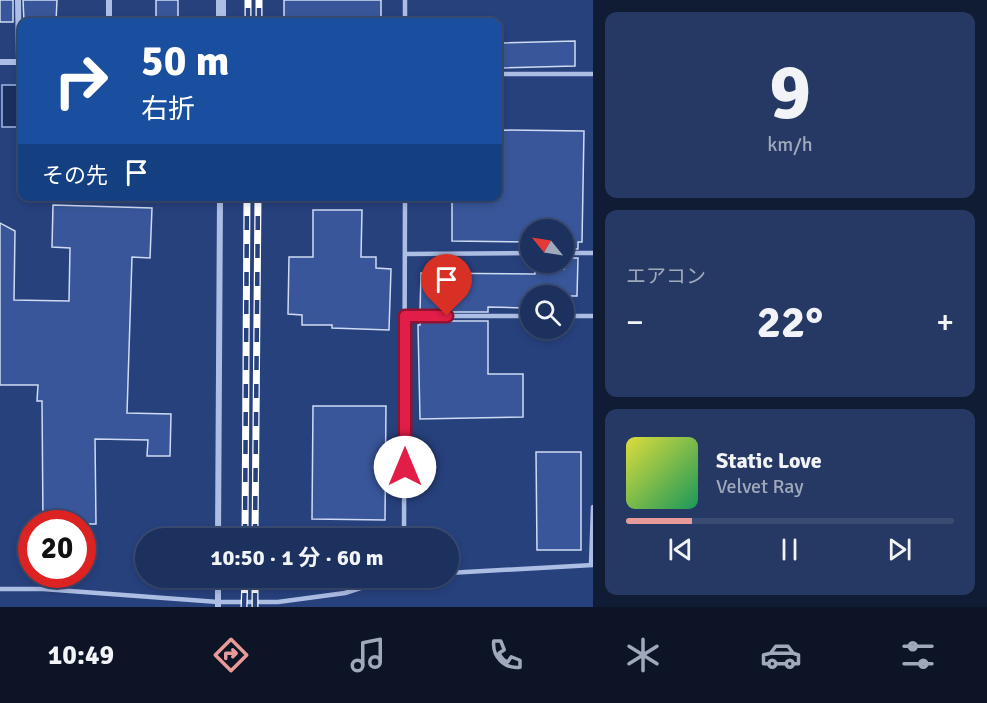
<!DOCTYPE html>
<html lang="ja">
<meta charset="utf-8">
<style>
:root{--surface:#1d315e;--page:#253964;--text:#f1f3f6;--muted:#a0a9bc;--line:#3b4c73;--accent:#e69b98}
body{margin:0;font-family:Signika,"Noto Sans JP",sans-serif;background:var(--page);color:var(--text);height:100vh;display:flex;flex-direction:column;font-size:22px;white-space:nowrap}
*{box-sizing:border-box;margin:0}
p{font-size:20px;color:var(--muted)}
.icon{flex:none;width:33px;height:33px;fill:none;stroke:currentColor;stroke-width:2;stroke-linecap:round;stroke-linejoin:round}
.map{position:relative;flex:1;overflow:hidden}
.panel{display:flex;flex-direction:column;gap:12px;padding:12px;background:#101b34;width:394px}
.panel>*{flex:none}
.top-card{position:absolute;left:18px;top:18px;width:484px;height:183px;border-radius:12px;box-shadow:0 3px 9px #0003,0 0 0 2px var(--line);background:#1a4fa0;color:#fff;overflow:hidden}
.needle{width:39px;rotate:300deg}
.tools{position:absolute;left:520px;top:219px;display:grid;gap:12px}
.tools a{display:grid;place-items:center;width:54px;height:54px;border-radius:50%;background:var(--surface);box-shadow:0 3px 9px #0003,0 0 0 2px var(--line);font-size:30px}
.speed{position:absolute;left:18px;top:510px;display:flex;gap:12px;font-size:30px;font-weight:700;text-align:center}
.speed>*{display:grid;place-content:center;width:78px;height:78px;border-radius:50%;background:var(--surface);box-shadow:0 3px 9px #0003,0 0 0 2px var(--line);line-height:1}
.speed .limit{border:9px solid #d22;background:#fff;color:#111}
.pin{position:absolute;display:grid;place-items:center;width:51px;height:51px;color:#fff;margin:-62px -26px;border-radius:50% 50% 50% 0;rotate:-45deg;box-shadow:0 0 6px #0007}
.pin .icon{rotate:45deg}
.me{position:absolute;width:66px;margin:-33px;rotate:0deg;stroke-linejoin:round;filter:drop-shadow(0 0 4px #0008)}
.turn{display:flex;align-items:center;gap:21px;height:126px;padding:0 24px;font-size:27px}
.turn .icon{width:78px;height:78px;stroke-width:2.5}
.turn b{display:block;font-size:42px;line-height:51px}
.then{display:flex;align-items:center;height:57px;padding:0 24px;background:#0003;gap:12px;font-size:22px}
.big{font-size:45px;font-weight:700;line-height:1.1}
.panel .card{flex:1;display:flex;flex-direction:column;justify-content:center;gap:9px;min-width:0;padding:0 21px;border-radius:12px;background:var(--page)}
.panel .dial{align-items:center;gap:0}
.dial b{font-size:78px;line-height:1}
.song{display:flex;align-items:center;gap:18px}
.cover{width:72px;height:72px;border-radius:9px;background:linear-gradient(135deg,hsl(60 70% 55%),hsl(150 70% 35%))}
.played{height:6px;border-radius:3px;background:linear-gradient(90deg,var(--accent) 20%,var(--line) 20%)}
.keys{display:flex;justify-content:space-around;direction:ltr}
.heat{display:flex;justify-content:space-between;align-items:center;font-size:33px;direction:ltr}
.trip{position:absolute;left:135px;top:528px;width:324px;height:60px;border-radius:30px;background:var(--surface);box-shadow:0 3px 9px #0003,0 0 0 2px var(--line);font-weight:700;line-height:60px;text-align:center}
.tab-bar{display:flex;height:96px;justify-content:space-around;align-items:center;background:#0c1426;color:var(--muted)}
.tab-bar .icon{width:42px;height:42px}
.tab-bar .current{color:var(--accent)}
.tab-bar b{font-size:27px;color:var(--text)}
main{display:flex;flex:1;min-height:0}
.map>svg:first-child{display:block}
.water{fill:#1b2f5e;stroke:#a1b8e5;stroke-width:1.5}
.building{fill:#385699;stroke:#cfdbf4;stroke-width:1.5}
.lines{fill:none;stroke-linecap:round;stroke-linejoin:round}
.service{stroke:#adbee5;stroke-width:4.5}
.minor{stroke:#adbee5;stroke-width:6}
.tertiary{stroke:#adbee5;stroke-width:10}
.rail-casing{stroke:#fff;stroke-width:7}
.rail{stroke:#27417d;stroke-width:4.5;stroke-dasharray:14;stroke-linecap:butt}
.route-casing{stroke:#92132f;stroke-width:15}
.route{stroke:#e11d48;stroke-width:10}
</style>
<main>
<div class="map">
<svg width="593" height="607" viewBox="0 0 593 607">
<rect width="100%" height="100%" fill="#27417d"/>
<!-- water -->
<path class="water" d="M 2,85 L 22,85 L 22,127 L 2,127 Z"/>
<!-- building -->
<path class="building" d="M 0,0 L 13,0 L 13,22 L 0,22 Z
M 23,0 L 57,0 L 56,22 L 24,22 Z
M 156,0 L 178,0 L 178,22 L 156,22 Z
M 284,0 L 381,0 L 381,22 L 284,22 Z
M 575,41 L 575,66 L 498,68 L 498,43 Z
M 498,130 L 584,131 L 582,242 L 578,242 L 578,249 L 564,249 L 564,230 L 531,230 L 531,242 L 452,241 L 452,196 L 498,196 Z
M 53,205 L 152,208 L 150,258 L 132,257 L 127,413 L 171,414 L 170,456 L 147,456 L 148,440 L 95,439 L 96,524 L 43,524 L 42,401 L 37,401 L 38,385 L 0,385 L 0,223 L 15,231 L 14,300 L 69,301 L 70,248 L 52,247 Z
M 313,210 L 362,210 L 361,257 L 376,257 L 376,268 L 391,269 L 389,330 L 332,328 L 332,325 L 302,325 L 302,315 L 288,314 L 289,257 L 313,257 Z
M 564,258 L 578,258 L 577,296 L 524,296 L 524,308 L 488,307 L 488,312 L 420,312 L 421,273 L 535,274 L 535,269 L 564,269 Z
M 420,321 L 488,321 L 488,374 L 523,374 L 523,417 L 420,419 L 418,325 L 420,325 Z
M 313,406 L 386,406 L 385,520 L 312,519 Z
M 536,452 L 581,452 L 581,550 L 537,550 Z"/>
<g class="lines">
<!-- service -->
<path class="service" d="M 405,22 L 405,0
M 498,74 L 593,74
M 564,253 L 593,253
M 405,254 L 531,253
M 405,316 L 531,316
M 564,316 L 593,316
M 404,538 L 405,196
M 591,565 L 593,507
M 448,573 L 593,565
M 0,589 L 43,589 L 218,602 L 278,602 L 345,593 L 385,580 L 402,578"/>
<!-- minor -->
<path class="minor" d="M 18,0 L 19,62
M 109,0 L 109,22
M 0,62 L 22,62
M 218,538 L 220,196
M 218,607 L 218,578"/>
<!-- tertiary -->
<path class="tertiary" d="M 221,22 L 221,0"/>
<!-- rail casing -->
<g class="rail-casing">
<path id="rail" d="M 248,22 L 248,0
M 259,22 L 259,0
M 245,538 L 247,196
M 255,538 L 258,196
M 244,607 L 245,578
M 255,607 L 255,578"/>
</g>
<!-- rail -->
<use href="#rail" class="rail"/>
</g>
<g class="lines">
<!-- route casing -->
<g class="route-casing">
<path id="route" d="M 405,467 L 405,316 L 447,316"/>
</g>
<!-- route -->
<use href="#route" class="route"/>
</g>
</svg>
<div class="tools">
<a><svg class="needle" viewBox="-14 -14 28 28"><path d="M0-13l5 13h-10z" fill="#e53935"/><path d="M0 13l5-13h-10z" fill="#a0a9bc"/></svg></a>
<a><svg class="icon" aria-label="search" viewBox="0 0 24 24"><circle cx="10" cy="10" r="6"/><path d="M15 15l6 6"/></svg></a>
</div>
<div class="speed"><div class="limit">20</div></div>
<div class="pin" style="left:447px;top:316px;background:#d93025"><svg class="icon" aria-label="arrive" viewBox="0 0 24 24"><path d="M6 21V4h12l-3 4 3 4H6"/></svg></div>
<svg class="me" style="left:405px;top:467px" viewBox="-20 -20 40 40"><circle r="19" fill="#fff"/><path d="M0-13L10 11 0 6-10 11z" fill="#e11d48"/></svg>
<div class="trip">10:50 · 1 分 · 60 m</div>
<div class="top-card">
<div class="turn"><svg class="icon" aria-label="right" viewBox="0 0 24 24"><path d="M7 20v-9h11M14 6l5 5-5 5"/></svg><div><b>50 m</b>右折</div></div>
<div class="then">その先<svg class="icon" aria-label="arrive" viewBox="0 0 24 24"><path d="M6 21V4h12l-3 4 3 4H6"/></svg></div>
</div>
</div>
<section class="panel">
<div class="card dial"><b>9</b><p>km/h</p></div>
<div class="card"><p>エアコン</p>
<div class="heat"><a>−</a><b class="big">22°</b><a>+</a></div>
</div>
<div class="card">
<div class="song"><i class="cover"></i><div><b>Static Love</b><p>Velvet Ray</p></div></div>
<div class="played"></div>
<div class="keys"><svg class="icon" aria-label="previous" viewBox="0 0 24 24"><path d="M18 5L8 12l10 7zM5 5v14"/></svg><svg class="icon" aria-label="pause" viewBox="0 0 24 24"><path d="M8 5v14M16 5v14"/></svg><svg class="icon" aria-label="next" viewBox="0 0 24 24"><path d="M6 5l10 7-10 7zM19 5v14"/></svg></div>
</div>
</section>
</main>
<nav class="tab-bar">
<b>10:49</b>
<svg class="icon current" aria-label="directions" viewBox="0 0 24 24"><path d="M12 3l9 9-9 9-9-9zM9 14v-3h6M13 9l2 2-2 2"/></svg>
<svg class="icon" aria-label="music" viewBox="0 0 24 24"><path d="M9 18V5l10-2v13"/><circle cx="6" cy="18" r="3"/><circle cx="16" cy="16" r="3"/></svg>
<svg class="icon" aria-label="phone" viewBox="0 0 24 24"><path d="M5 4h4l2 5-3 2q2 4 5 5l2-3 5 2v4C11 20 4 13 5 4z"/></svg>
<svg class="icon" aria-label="climate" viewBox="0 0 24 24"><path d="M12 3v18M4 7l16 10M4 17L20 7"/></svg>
<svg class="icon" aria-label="car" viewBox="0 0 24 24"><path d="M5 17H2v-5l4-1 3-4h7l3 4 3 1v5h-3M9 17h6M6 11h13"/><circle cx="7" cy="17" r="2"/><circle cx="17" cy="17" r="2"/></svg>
<svg class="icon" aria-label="filters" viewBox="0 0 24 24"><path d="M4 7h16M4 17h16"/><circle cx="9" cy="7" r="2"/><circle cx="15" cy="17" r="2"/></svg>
</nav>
